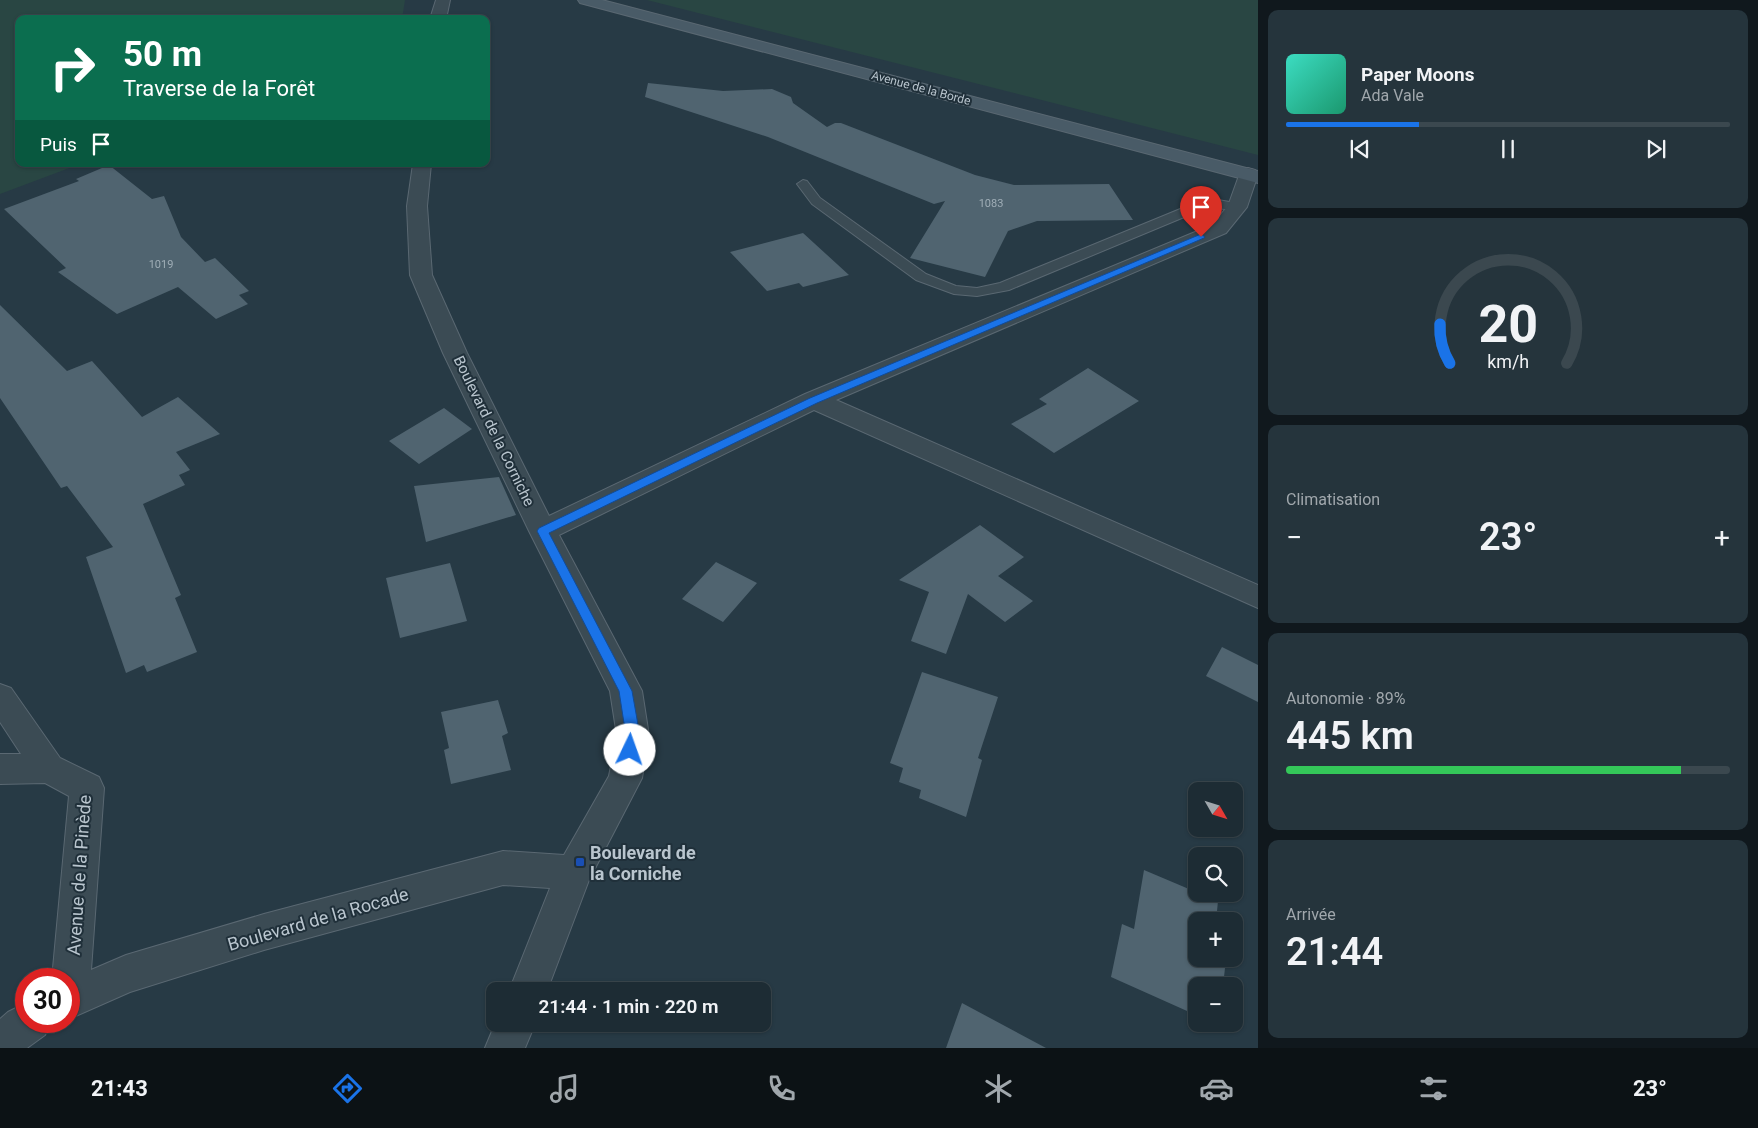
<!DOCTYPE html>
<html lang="fr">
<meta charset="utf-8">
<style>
:root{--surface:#1d2c34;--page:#25343c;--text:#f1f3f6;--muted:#a0a7ac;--line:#3b484f;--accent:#1a73e8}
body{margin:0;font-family:Roboto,sans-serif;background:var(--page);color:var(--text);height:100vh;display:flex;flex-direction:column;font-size:19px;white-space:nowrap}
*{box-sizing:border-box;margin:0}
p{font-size:16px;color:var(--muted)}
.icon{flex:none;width:28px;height:28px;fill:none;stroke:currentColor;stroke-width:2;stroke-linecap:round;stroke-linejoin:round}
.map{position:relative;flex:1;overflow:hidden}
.sheet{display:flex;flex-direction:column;gap:10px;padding:10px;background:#10181d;width:500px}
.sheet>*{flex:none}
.hud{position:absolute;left:15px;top:15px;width:475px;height:152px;border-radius:10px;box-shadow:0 1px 4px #0004,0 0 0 1px var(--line);background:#0b6e4f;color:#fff;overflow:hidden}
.needle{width:32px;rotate:129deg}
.tools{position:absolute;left:1188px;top:782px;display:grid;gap:10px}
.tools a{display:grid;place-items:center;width:55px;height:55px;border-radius:10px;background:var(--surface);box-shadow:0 1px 4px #0004,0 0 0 1px var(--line);font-size:25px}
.speed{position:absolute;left:15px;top:968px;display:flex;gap:10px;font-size:25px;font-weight:700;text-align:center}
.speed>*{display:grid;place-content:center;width:65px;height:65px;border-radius:50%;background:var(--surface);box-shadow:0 1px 4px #0004,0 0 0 1px var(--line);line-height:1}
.speed .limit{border:8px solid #d22;background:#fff;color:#111}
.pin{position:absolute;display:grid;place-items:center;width:42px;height:42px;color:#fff;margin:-51px -21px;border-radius:50% 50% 50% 0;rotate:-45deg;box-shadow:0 0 5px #0007}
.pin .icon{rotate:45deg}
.me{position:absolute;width:55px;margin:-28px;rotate:3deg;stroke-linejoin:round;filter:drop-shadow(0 0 4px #0008)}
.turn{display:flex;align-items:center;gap:18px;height:105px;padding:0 25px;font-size:22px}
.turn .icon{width:65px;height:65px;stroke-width:2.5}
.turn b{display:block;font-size:35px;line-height:42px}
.then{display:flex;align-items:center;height:48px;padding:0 25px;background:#0003;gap:10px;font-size:19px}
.big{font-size:38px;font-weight:600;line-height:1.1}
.sheet .card{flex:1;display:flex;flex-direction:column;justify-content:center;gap:8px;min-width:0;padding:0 18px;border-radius:10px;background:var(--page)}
.sheet .dial{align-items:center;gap:0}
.dial svg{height:130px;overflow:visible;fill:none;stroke:var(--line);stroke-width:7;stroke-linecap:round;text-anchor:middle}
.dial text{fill:var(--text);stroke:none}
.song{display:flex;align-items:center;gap:15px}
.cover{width:60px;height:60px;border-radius:8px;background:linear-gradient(135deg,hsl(170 70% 55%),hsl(160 70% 35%))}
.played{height:5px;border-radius:2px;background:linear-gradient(90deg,var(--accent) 30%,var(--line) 30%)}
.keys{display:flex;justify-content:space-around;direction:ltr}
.heat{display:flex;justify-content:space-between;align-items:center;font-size:28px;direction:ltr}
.charge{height:8px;border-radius:4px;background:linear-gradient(90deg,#34c759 89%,var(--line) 0)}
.trip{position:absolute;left:486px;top:982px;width:285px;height:50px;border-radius:10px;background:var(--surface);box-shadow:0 1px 4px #0004,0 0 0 1px var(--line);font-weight:600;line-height:50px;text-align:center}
.tab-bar{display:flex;height:80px;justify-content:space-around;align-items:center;background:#0c1215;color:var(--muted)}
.tab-bar .icon{width:35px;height:35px}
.tab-bar .on{color:var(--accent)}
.tab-bar b{font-size:22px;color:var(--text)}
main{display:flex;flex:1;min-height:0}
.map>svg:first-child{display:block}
.green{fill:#294643}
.building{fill:#506470}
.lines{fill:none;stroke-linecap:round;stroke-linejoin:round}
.lane-casing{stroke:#5a6872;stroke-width:2}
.street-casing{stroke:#5a6872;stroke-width:2}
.secondary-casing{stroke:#5a6872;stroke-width:2}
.lane{fill:#3b4b54;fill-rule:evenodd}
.street{fill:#3b4b54;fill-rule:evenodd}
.secondary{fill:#495b67;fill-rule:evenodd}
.route{fill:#1a73e8;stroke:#114b97}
.transit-dot{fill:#1a4fb4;stroke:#20303a;stroke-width:2}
.labels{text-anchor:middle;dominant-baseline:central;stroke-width:4;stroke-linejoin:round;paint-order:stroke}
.far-number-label{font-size:11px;fill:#9fadb6}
.far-street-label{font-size:12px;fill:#b9c5ce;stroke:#20303a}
.street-label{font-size:15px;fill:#b9c5ce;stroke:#20303a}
.near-poi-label{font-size:18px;font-weight:bold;fill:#b9c5ce;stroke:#20303a;text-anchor:start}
.near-street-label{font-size:18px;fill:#b9c5ce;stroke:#20303a}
</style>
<main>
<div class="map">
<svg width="1258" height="1048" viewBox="0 0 1258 1048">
<rect width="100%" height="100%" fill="#273a45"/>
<!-- green -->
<path class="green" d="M 0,0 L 405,0 L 402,19 L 19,19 L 19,164 L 80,164 L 0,194 Z
M 647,0 L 1258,0 L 1258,155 Z"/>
<!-- building -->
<path class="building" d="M 648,83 L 723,91 L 772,89 L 791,97 L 793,103 L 827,127 L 835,123 L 841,123 L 975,175 L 1014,185 L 1109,184 L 1133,220 L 1037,221 L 1008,231 L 985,277 L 910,258 L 945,201 L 934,204 L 768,137 L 645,97 Z
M 109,165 L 152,199 L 164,196 L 181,237 L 205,262 L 215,258 L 249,291 L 239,295 L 248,304 L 216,319 L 178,287 L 117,314 L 58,272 L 66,268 L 4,209 L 79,181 L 76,179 Z
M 803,233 L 849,275 L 803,287 L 799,283 L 767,291 L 730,252 Z
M 0,305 L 67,371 L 92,361 L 142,417 L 178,397 L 220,434 L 176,452 L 190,470 L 179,475 L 185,485 L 143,504 L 181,595 L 175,598 L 197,652 L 147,672 L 144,665 L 126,673 L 86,557 L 113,547 L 67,486 L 61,488 L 0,398 Z
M 1088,368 L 1139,401 L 1054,453 L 1011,424 L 1047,404 L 1039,399 Z
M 444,408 L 472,429 L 419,464 L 389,441 Z
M 499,477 L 516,515 L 426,542 L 414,486 Z
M 980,525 L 1024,557 L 998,576 L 1033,601 L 1005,622 L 968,594 L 946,654 L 911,641 L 929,592 L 899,580 Z
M 716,562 L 757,583 L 723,622 L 682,599 Z
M 450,563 L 467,621 L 400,638 L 386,578 Z
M 1222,647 L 1258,665 L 1258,702 L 1206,676 Z
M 922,672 L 998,697 L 978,758 L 982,760 L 966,817 L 919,798 L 921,790 L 899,782 L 903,768 L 890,763 Z
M 498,700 L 508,733 L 502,736 L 511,770 L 451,784 L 444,750 L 449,748 L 441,712 Z
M 1144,870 L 1196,892 L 1196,894 L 1201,894 L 1218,901 L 1216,921 L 1196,921 L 1196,959 L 1226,959 L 1223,986 L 1196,986 L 1196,1015 L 1111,977 L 1122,924 L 1134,929 Z
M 962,1003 L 1046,1048 L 946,1048 Z"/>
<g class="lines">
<!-- lane casing -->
<g class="lane-casing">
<path id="lane" d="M 803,180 L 807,181 L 820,198 L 926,274 L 956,286 L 977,288 L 1000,283 L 1195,203 L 1218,200 L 1241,204 L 1243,207 L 1237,211 L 1218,208 L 1201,210 L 1009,290 L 977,296 L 954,294 L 916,280 L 812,204 L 797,184 Z"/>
</g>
<!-- street casing -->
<g class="street-casing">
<path id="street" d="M 436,0 L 450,0 L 446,19 L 430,19 Z
M 413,164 L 431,164 L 427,206 L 432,275 L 467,353 L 549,516 L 805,394 L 1212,225 L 1228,206 L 1241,170 L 1248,168 L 1255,170 L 1258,174 L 1247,207 L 1226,233 L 836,400 L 1258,585 L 1258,608 L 814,410 L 559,535 L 642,691 L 649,736 L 642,778 L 589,880 L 547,991 L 509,991 L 550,888 L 503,885 L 264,950 L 130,992 L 69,1019 L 69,979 L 52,979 L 69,796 L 45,783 L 0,784 L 0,754 L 21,754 L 0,722 L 0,684 L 11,688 L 60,758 L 99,777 L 104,788 L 91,970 L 126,955 L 264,914 L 503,851 L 564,855 L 609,776 L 617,736 L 610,691 L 529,531 L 443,353 L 410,275 L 407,206 Z
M 26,1003 L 26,1021 L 51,1021 L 45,1035 L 27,1048 L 0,1048 L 0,1019 L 8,1012 Z
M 495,1024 L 535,1024 L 525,1048 L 485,1048 Z"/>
</g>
<!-- secondary casing -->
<g class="secondary-casing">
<path id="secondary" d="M 578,0 L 602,0 L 1258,171 L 1258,183 L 580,3 Z"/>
</g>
<!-- lane -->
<use href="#lane" class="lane"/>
<!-- street -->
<use href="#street" class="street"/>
<!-- secondary -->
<use href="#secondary" class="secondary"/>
</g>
<!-- route -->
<path class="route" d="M 1201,234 L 1205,237 L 1204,238 L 817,403 L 549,533 L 632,691 L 640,736 L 635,754 L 630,756 L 626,754 L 624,750 L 626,736 L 619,691 L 537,531 L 539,528 L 810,398 Z"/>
<!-- markers -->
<rect class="transit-dot" x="575" y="857" width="10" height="10" rx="2.5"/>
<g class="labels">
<!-- far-number labels -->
<g class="far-number-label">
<text x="991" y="203">1083</text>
<text x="161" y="264">1019</text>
</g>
<!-- far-street labels -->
<g class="far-street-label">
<text transform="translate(921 88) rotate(15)">Avenue de la Borde</text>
</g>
<!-- street labels -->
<g class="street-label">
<text transform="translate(494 431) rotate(64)">Boulevard de la Corniche</text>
</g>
<!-- near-poi labels -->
<g class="near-poi-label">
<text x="590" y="852">Boulevard de<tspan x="590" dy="21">la Corniche</tspan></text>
</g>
<!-- near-street labels -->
<g class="near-street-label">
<text transform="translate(79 875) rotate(-86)">Avenue de la Pinède</text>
<text transform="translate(318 919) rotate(-16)">Boulevard de la Rocade</text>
</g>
</g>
</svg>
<div class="tools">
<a><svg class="needle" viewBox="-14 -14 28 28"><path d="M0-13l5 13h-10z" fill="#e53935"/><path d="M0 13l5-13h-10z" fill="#a0a7ac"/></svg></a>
<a><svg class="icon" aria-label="search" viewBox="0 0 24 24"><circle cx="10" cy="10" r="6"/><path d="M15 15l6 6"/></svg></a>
<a>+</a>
<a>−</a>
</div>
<div class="speed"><div class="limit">30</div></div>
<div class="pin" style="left:1201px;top:237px;background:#d93025"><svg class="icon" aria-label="arrive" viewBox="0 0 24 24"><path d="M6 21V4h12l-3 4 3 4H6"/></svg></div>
<svg class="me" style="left:630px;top:750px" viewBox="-20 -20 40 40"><circle r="19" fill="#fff"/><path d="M0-13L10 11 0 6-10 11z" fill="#1a73e8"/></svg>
<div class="trip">21:44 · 1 min · 220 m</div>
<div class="hud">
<div class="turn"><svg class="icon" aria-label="right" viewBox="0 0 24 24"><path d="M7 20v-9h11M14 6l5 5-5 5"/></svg><div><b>50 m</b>Traverse de la Forêt</div></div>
<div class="then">Puis<svg class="icon" aria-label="arrive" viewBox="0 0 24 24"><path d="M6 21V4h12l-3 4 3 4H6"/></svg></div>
</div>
</div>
<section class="sheet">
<div class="card">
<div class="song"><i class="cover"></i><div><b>Paper Moons</b><p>Ada Vale</p></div></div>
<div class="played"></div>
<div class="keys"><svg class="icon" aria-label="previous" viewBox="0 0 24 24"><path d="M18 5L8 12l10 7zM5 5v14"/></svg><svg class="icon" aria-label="pause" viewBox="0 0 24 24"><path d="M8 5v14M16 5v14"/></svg><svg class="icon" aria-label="next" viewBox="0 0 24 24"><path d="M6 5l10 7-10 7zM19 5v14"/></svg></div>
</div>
<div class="card dial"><svg viewBox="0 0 100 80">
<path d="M14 69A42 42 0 1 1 86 69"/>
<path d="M14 69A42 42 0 0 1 8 45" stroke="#1a73e8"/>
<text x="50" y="56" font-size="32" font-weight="700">20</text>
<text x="50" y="72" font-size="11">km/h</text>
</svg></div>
<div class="card"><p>Climatisation</p>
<div class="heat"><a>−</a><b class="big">23°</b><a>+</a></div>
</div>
<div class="card"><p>Autonomie · 89%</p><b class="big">445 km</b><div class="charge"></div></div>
<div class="card"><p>Arrivée</p><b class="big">21:44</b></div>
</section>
</main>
<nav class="tab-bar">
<b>21:43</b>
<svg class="icon on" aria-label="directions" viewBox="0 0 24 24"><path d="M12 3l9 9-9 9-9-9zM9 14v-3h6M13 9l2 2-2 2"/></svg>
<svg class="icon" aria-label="music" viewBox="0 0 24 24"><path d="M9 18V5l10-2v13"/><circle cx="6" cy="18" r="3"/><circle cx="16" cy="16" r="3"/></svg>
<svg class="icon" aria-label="phone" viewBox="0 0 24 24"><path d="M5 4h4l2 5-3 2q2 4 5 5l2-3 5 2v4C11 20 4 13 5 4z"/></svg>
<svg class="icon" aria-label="climate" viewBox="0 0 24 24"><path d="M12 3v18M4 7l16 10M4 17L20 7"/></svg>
<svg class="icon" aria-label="car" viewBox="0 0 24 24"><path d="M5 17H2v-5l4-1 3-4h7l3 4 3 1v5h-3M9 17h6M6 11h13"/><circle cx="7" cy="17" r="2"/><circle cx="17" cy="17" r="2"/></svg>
<svg class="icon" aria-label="filters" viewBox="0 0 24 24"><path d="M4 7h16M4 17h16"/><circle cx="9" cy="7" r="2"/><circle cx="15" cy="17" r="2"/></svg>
<b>23°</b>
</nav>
